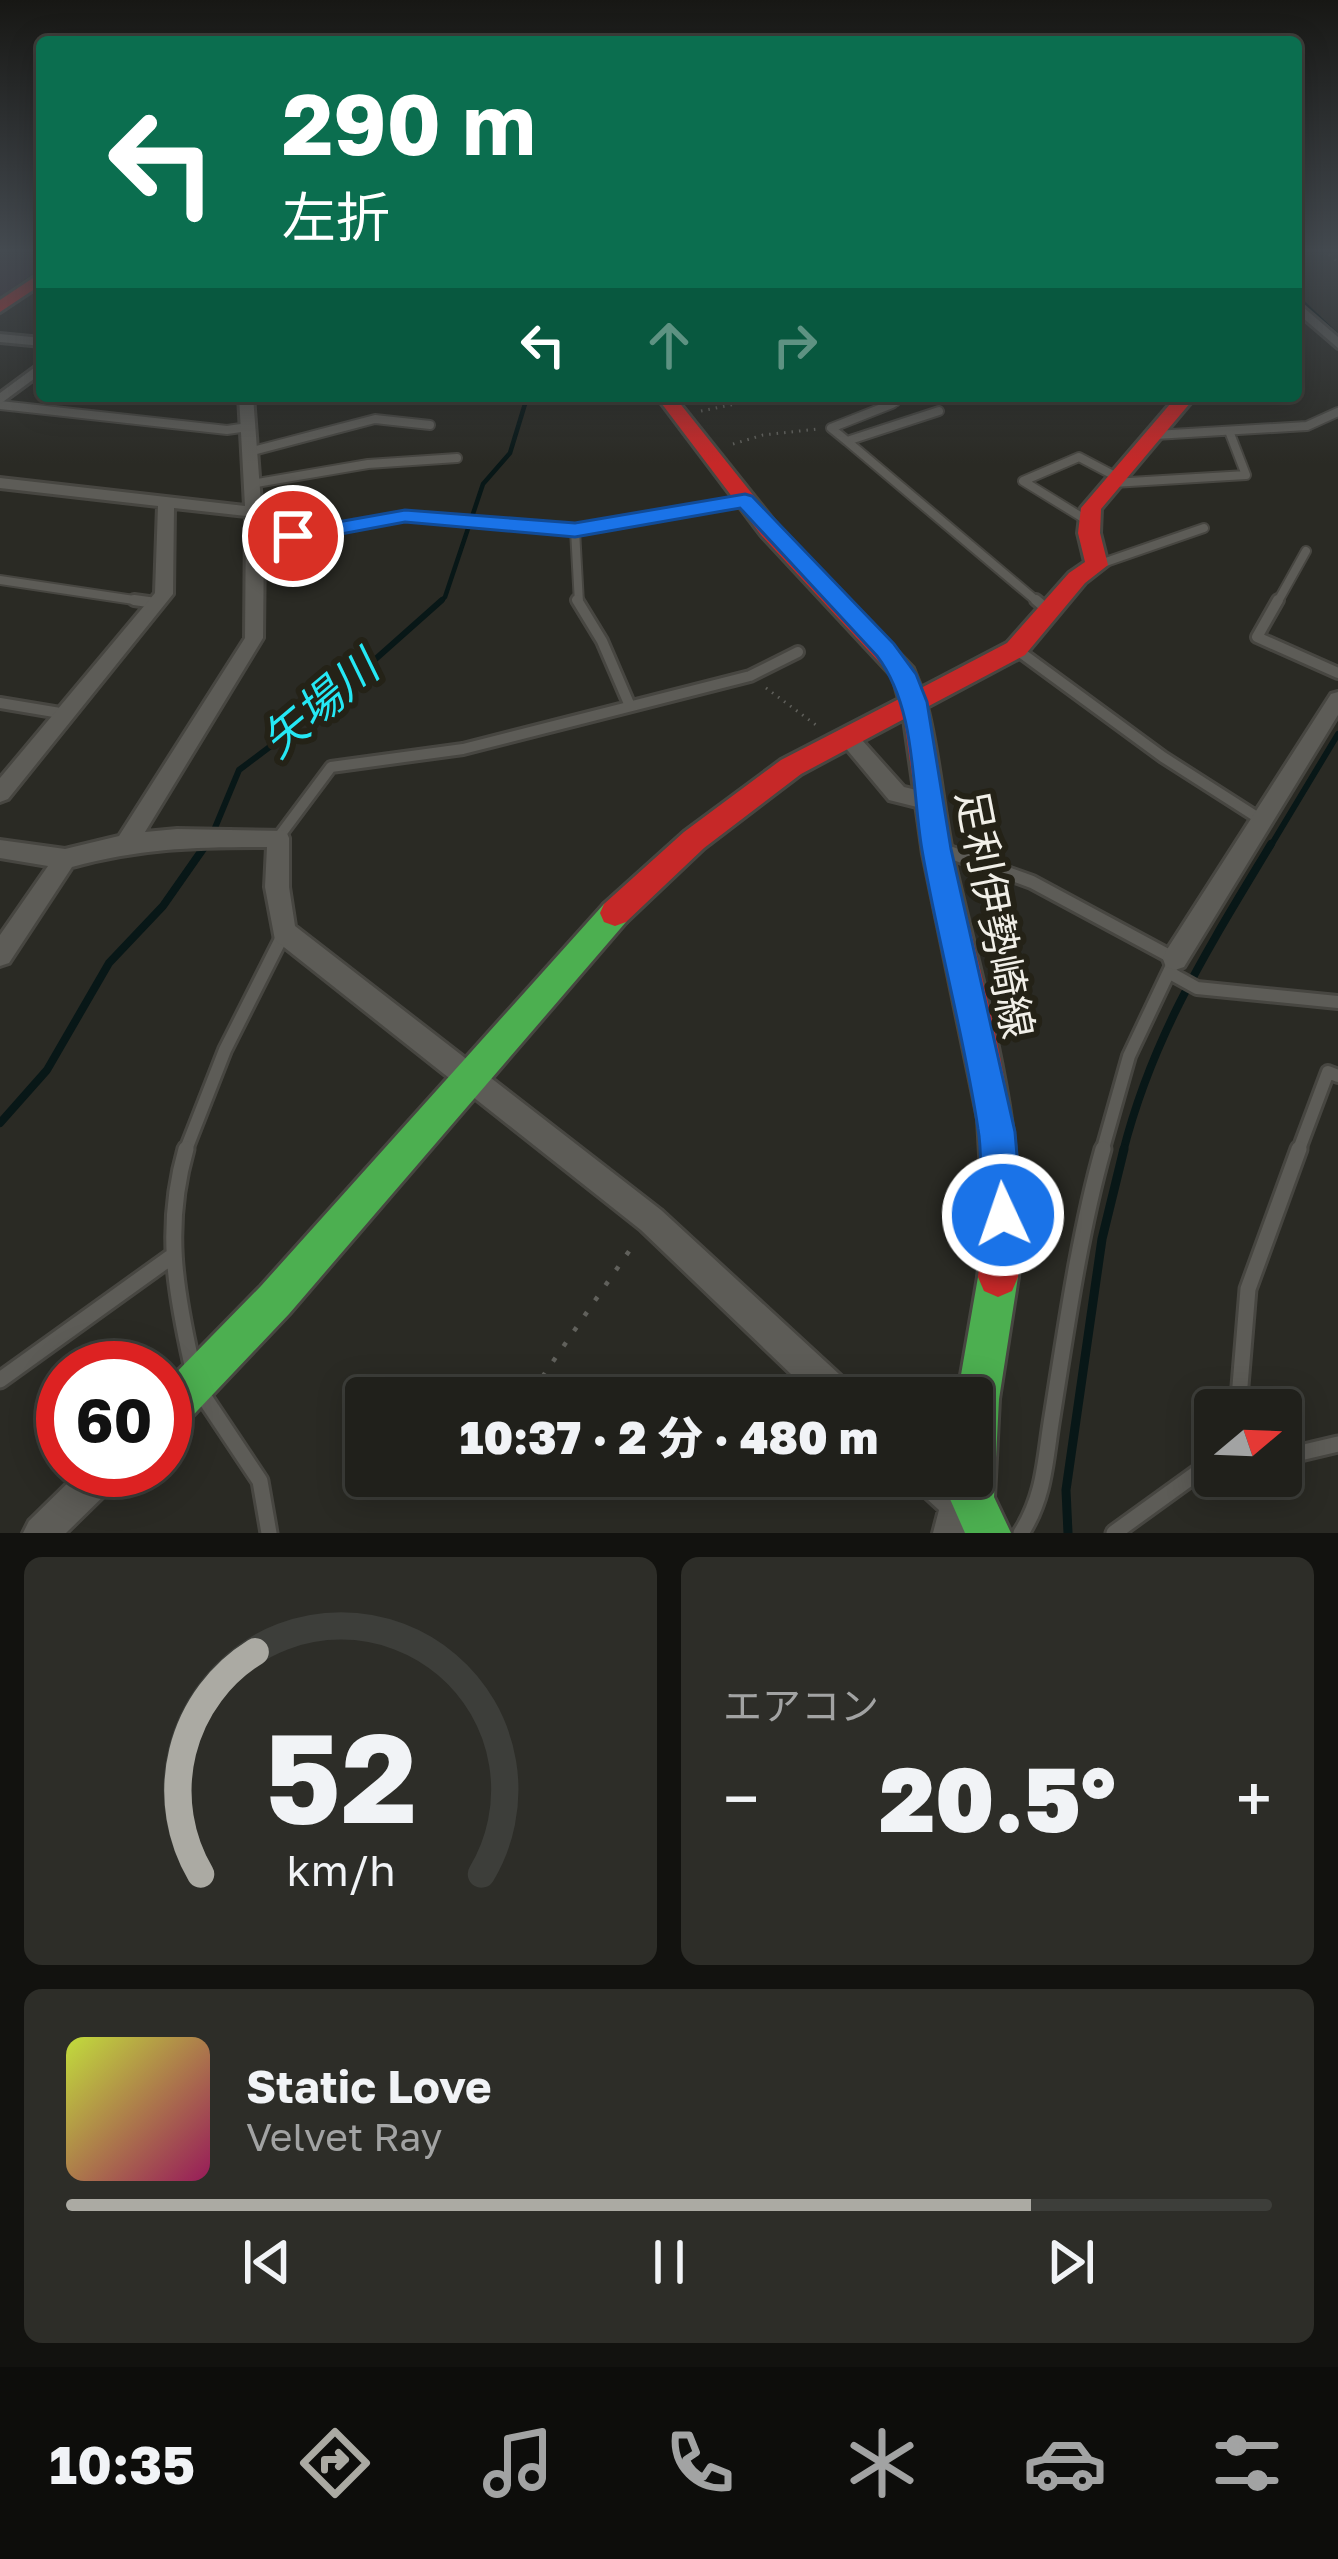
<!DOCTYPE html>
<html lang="ja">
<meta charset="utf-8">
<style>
:root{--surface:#20201b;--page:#2d2d28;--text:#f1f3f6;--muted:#a2a3a3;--line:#3d3e3a;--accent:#abaaa3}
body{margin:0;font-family:"Golos Text","Noto Sans JP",sans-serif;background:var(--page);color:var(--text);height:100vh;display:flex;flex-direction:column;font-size:45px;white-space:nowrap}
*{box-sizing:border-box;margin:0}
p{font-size:39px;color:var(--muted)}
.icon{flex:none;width:66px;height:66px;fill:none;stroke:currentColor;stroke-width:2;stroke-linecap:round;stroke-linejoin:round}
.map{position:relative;height:1533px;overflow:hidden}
.side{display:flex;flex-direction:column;gap:24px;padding:24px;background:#12120f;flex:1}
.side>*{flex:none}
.top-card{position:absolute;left:36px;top:36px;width:1266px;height:366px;border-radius:12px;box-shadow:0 6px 30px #0003,0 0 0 3px var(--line);background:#0b6e4f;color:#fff;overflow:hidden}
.needle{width:78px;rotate:71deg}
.buttons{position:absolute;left:1194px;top:1389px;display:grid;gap:24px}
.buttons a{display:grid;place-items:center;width:108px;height:108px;border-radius:12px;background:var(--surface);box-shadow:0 6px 30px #0003,0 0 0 3px var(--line);font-size:60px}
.speed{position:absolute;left:36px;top:1341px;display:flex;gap:24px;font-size:60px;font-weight:700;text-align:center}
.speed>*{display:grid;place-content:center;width:156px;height:156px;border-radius:50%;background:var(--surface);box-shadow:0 6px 30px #0003,0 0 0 3px var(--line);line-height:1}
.speed .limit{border:18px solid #d22;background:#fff;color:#111}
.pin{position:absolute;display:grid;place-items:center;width:102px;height:102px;color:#fff;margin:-51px;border:6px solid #fff;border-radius:50%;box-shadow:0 3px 12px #0007}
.me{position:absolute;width:132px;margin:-66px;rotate:357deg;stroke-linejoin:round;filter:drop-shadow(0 0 9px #0008)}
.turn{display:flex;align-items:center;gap:42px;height:252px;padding:0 48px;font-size:54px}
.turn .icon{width:156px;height:156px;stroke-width:2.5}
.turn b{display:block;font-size:84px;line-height:102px}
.lanes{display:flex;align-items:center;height:114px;padding:0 48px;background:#0003;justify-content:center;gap:60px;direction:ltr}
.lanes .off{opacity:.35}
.big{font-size:90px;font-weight:800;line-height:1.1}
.side .widget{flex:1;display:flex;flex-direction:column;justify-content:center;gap:18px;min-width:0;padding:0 42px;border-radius:18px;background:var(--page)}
.side .dial{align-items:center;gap:0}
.dial svg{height:312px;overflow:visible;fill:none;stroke:var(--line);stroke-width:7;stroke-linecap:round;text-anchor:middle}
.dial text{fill:var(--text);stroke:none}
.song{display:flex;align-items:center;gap:36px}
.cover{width:144px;height:144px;border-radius:18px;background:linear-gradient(135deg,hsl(70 70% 55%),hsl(330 70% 35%))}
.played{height:12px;border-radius:6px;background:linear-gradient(90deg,var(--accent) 80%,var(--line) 80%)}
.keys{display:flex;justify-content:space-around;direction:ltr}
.heat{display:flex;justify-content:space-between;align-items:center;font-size:66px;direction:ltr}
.side .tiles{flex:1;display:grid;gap:24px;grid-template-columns:1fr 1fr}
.widget:last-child{grid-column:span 2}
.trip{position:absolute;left:345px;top:1377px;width:648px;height:120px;border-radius:12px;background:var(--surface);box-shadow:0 6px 30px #0003,0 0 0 3px var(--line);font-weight:800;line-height:120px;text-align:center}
.tab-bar{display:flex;height:192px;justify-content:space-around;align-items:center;background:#0d0d0b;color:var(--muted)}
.tab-bar .icon{width:84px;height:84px}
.tab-bar .active{color:var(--accent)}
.tab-bar b{font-size:54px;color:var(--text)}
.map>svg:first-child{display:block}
.industrial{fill:#3a2d37}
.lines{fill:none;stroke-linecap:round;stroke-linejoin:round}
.stream-far4{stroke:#081717;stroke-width:3}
.stream-far3{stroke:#081717;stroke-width:4.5}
.stream-far2{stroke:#081717;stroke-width:6}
.stream-far1{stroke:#081717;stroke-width:8}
.stream{stroke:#081717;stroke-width:9}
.lane-far4-casing{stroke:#474641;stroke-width:9}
.lane-far3-casing{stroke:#474641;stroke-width:12}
.lane-far2-casing{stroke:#474641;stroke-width:16}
.lane-far1-casing{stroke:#474641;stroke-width:18}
.lane-casing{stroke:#474641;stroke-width:21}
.street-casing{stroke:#474641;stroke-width:6}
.fast-casing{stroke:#474641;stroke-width:6}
.jam-casing{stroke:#474641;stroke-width:6}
.path-far1{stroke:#60605b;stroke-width:3;stroke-dasharray:1.5 6;stroke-linecap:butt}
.path{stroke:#60605b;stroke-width:4.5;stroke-dasharray:4.5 14;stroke-linecap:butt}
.lane-far4{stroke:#5d5c57;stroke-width:6}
.lane-far3{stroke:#5d5c57;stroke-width:8}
.lane-far2{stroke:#5d5c57;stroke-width:10}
.lane-far1{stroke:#5d5c57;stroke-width:12}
.lane{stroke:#5d5c57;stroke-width:15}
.street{fill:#5d5c57;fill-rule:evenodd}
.fast{fill:#4caf50;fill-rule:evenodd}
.jam{fill:#c62828;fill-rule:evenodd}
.route{fill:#1a73e8;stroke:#114b97;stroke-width:3}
.labels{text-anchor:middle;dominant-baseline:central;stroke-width:12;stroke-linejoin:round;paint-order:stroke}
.street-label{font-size:42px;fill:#f1efe8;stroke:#242217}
.water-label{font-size:45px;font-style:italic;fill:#25e8f5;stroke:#242217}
</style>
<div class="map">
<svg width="1338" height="1533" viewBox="0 0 1338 1533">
<rect width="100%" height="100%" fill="#2a2a24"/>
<!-- industrial -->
<path class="industrial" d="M 0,250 L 42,250 L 42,267 L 0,297 Z"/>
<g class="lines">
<!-- stream-far4 -->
<path class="stream-far4" d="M 1296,295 L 1338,335
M 516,396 L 526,402 L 524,407"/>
<!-- stream-far3 -->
<path class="stream-far3" d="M 439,603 L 445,597 L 483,484 L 510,453 L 525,404"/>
<!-- stream-far2 -->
<path class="stream-far2" d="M 212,835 L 239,770 L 316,712 L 442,600
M 1270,847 L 1338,734"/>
<!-- stream-far1 -->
<path class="stream-far1" d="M 0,1123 L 47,1070 L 109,963 L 163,906 L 205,846
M 1123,1152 C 1153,1034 1209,947 1271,844"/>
<!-- stream -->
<path class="stream" d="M 1068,1533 L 1066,1490 L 1102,1239 L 1124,1149"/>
<!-- lane-far4 casing -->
<g class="lane-far4-casing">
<path id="lane-far4" d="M 0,405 L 23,407
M 884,407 L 896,403 L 887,396"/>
</g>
<!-- lane-far3 casing -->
<g class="lane-far3-casing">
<path id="lane-far3" d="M 0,405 L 227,430 L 248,427
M 939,411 L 847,441 L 1039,603
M 1155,435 L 1307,426 L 1338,412
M 847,441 L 831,428 L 892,404
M 249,452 L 375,419 L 430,425
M 1113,483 L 1246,475 L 1229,431
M 251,484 L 368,464 L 457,458
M 1088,521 L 1023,481 L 1079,457 L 1117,477
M 575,530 L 579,603
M 256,543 L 405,516 L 575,530 L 745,500
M 1097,565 L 1204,528
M 0,580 L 154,603
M 1277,603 L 1306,551"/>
</g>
<!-- lane-far2 casing -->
<g class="lane-far2-casing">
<path id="lane-far2" d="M 134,600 L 156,603
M 577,600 L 602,641 L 630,706
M 1036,600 L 1049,611
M 1278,600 L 1257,637 L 1338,673
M 1016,649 L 1163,757 L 1260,819
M 0,703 L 66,714
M 278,838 L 331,767 L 463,749 L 750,676 L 798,652"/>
</g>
<!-- lane-far1 casing -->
<g class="lane-far1-casing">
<path id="lane-far1" d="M 946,851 L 1032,882 L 1175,959 L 1129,1056 L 1102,1152
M 1170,973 L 1197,988 L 1338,1002
M 185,1152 L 225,1050 L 283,935
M 1298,1152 L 1328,1072 L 1338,1076"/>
</g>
<!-- lane casing -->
<g class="lane-casing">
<path id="lane" d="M 186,1149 C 164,1226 175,1289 192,1365
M 0,1380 L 171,1257
M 202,1394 L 260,1481 L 269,1533
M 1238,1410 L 1248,1289 L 1299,1149
M 1281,1450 L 1300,1453 L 1338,1444
M 1021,1533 C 1045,1496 1045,1459 1052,1417 C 1066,1329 1079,1235 1103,1149
M 1114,1533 L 1215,1460"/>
</g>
<!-- street casing -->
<g class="street-casing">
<path id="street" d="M 1296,301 L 1338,337 L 1338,348 L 1296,312 Z
M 0,334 L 42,338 L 42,346 L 0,342 Z
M 42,362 L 42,373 L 0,404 L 0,393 Z
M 239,396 L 253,396 L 264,543 L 263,638 L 145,832 L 177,829 L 286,831 L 289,838 L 289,887 L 295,926 L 661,1210 L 852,1386 L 856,1398 L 816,1398 L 641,1230 L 275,940 L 265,887 L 267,847 C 195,847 142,848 72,867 L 9,963 L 0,966 L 0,935 L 48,866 L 0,858 L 0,840 L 65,849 L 119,836 L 245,638 L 246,516 L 174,508 L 173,594 L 8,799 L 0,802 L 0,778 L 155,593 L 158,506 L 0,488 L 0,478 L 245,506 Z
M 1338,692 L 1338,715 L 1184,967 L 1175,970 L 1166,967 L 1163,959 L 1166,951 L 1331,694 Z
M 846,727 L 853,730 L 904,787 L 937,795 L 940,801 L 937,807 L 929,810 L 889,800 L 839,740 L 836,735 Z
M 81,1470 L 123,1470 L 118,1482 L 66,1533 L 23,1533 L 29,1521 Z
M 910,1476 L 953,1476 L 963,1485 L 969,1483 L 981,1488 L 986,1500 L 981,1512 L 973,1516 L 969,1533 L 933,1533 L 939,1510 L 915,1488 Z"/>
</g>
<!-- fast casing -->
<g class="fast-casing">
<path id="fast" d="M 615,900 L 626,904 L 630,913 L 626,922 L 289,1314 L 180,1429 L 165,1435 L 165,1384 L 261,1286 L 604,904 Z
M 998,1257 L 1012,1263 L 1018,1277 L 999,1399 L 994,1497 L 1011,1533 L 965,1533 L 950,1499 L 951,1476 L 972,1476 L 972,1398 L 957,1398 L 978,1277 L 984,1263 Z"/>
</g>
<!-- jam casing -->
<g class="jam-casing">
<path id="jam" d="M 42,272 L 42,284 L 0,312 L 0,300 Z
M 656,396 L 674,396 L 777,525 L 913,668 L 921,688 L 1007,643 L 1069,573 L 1085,562 L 1078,533 L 1081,508 L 1177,396 L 1196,396 L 1101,509 L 1100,533 L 1108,565 L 1085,583 L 1025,655 L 927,707 C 940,758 943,810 954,861 C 986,1000 1029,1133 1018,1277 L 1012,1291 L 998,1297 L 984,1291 L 978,1277 L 984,1225 L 978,1119 L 923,854 L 904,719 L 801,774 L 704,848 L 626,922 L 615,926 L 604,922 L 600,913 L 604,904 L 684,832 L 781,760 L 899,699 L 893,677 L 761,535 Z"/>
</g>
<!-- path-far1 -->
<path class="path-far1" d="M 1323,250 L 1338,262
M 701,411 L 775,396
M 733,444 L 763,435 L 818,429
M 766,688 L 816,725"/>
<!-- path -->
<path class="path" d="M 532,1392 L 636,1241"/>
<!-- lane-far4 -->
<use href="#lane-far4" class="lane-far4"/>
<!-- lane-far3 -->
<use href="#lane-far3" class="lane-far3"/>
<!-- lane-far2 -->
<use href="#lane-far2" class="lane-far2"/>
<!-- lane-far1 -->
<use href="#lane-far1" class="lane-far1"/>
<!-- lane -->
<use href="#lane" class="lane"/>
<!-- street -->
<use href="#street" class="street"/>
<!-- fast -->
<use href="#fast" class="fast"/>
<!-- jam -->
<use href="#jam" class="jam"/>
</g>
<!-- sky -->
<linearGradient id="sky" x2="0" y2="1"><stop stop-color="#171714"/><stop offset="0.54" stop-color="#444a50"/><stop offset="1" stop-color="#444a50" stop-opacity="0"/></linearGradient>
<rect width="1338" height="464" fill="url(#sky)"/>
<!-- route -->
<path class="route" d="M 745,494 L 752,496 L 894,644 L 916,674 L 927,702 L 951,849 L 1015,1132 L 1022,1215 L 1016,1228 L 1003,1234 L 989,1228 C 976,1198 984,1161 978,1129 C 964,1035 938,943 922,850 C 911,786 917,709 877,656 L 740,508 L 575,537 L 405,522 L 293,543 L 283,536 L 293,530 L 405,510 L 575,523 Z"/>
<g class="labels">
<!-- street labels -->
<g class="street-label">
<text transform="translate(996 914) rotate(79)">足利伊勢崎線</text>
</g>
<!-- water labels -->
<g class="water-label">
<text transform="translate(319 703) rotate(-40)">矢場川</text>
</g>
</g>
</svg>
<div class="buttons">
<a><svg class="needle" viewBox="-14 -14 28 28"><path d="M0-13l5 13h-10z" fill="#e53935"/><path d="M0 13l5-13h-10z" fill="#a2a3a3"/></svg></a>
</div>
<div class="speed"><div class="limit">60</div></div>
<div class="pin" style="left:293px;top:536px;background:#d93025"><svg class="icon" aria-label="arrive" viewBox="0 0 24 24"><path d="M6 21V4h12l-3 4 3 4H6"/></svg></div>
<svg class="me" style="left:1003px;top:1215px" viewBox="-20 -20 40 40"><circle r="17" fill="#1a73e8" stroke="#fff" stroke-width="3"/><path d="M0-11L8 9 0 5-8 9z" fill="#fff"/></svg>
<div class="trip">10:37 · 2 分 · 480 m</div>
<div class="top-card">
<div class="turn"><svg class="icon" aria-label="left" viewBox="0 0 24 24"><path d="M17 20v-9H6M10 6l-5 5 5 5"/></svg><div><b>290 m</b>左折</div></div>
<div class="lanes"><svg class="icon" aria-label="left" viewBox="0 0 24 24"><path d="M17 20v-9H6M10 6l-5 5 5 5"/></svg><svg class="icon off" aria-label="ahead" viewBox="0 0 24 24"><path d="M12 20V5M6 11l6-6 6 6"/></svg><svg class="icon off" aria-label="right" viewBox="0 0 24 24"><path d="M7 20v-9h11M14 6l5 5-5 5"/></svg></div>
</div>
</div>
<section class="side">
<div class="tiles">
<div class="widget dial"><svg viewBox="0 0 100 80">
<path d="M14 69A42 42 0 1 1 86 69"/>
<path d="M14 69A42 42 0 0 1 28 12" stroke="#abaaa3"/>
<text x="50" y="56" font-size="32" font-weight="700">52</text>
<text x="50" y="72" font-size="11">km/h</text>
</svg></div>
<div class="widget"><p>エアコン</p>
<div class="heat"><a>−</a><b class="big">20.5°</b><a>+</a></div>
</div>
<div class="widget">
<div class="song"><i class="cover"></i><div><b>Static Love</b><p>Velvet Ray</p></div></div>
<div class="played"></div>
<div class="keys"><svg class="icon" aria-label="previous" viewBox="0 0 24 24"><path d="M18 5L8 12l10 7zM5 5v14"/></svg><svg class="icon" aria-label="pause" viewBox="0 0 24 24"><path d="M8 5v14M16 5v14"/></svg><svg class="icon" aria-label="next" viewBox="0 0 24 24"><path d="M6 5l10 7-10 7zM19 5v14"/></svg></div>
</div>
</div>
</section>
<nav class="tab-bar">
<b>10:35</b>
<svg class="icon active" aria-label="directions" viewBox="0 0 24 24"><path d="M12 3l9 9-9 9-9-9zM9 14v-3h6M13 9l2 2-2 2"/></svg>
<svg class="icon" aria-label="music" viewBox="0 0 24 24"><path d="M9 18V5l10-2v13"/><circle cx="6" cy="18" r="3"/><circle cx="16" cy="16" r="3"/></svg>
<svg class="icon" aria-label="phone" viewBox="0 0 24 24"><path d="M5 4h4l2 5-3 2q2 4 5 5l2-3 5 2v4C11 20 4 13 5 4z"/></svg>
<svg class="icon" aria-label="climate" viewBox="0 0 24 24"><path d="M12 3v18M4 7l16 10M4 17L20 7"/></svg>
<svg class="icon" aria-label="car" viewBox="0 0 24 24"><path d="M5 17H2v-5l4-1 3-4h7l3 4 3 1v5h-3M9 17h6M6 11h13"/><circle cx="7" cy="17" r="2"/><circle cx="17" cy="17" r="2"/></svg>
<svg class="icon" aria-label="filters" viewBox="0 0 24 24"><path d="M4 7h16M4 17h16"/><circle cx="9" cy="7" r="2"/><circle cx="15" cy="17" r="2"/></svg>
</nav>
